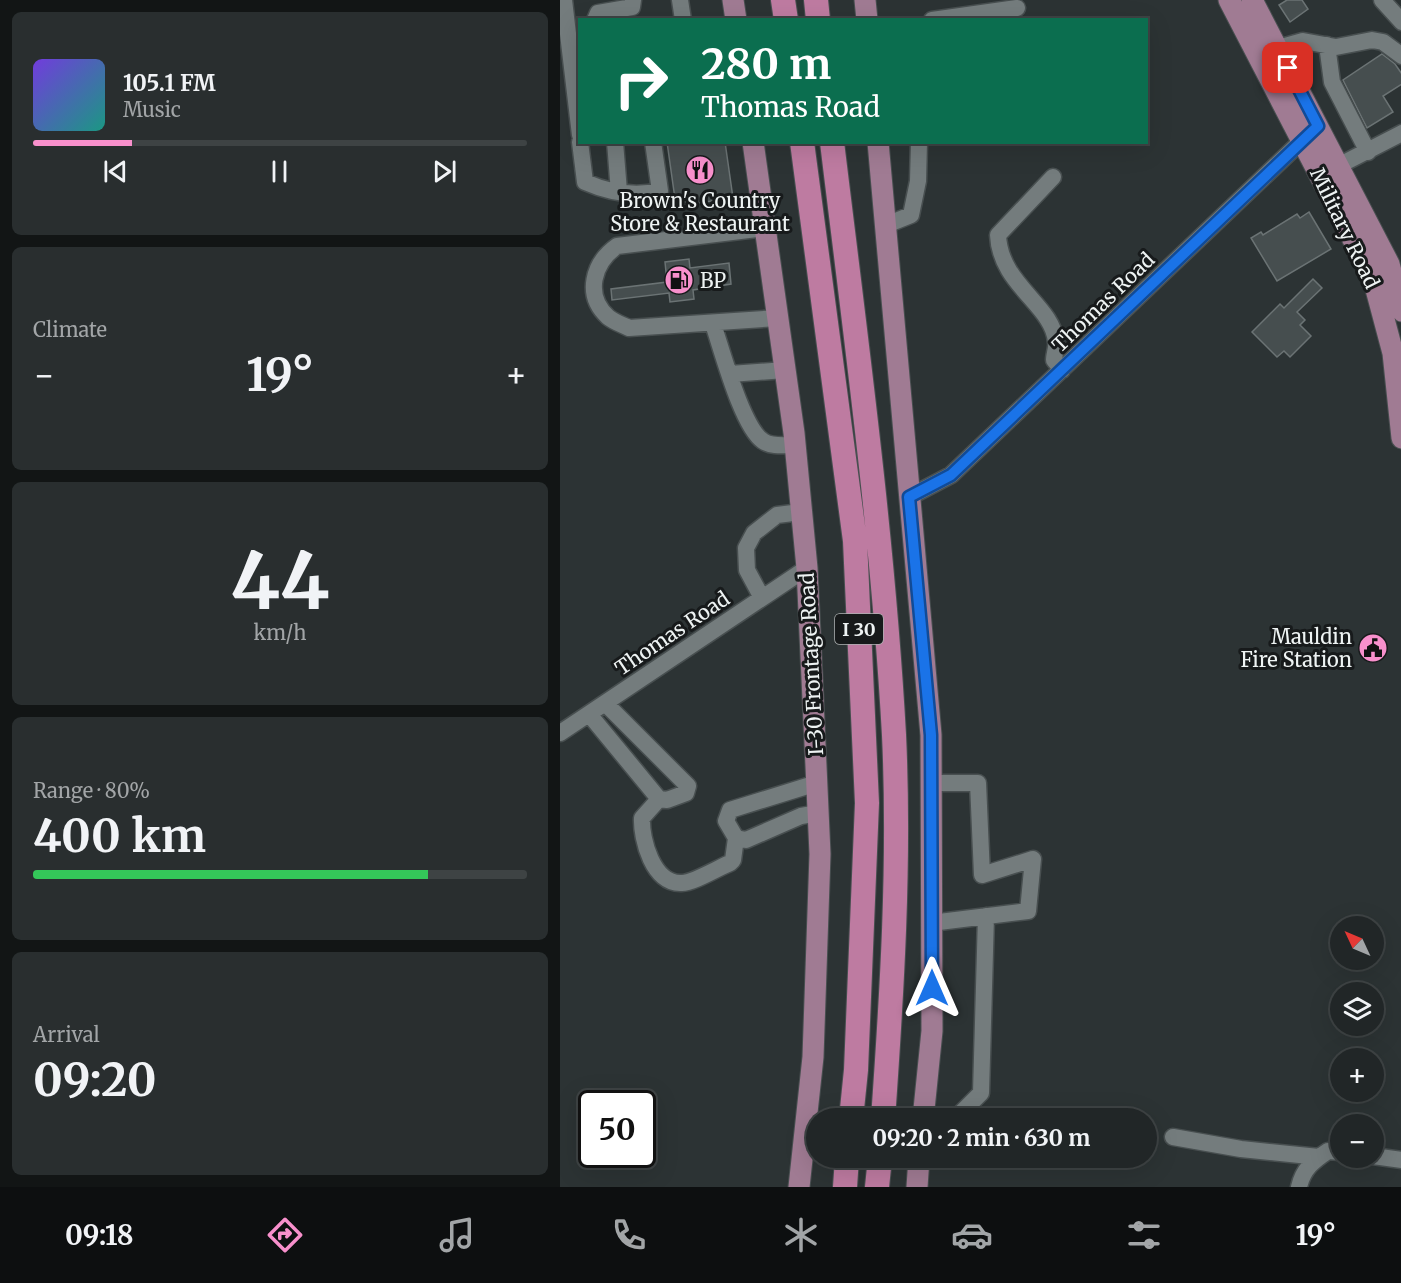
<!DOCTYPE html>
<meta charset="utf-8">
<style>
:root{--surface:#212627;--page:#292e2f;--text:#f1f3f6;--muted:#a2a5a7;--line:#3e4344;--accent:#f890cc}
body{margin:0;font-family:Merriweather,serif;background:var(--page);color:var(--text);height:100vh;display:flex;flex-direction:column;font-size:22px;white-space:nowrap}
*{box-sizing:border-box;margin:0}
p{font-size:20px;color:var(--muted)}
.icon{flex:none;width:33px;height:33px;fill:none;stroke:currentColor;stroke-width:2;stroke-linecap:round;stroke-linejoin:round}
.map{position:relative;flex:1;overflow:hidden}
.details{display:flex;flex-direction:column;gap:12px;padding:12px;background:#121515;width:560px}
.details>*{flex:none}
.top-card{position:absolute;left:18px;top:18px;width:570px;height:126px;border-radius:0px;box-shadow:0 6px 24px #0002,0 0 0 2px var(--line);background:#0b6e4f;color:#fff;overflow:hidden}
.needle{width:39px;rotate:314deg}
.fabs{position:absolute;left:770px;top:916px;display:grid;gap:12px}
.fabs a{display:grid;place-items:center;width:54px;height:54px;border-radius:50%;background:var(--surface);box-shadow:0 6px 24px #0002,0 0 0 2px var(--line);font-size:30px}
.speed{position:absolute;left:18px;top:1090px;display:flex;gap:12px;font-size:30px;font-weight:700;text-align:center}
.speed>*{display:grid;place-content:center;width:78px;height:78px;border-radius:50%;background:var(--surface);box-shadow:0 6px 24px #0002,0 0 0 2px var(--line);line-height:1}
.speed .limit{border:3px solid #111;border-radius:9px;background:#fff;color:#111}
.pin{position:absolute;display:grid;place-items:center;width:51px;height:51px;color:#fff;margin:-26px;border-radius:12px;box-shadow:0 3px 9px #0006}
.me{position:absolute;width:66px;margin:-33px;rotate:0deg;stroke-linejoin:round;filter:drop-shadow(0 0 4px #0008)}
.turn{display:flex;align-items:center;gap:21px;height:126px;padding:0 24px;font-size:27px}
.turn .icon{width:78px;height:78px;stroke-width:2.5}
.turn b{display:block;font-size:42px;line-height:51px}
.big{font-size:45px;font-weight:700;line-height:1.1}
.details .widget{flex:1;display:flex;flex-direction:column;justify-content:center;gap:9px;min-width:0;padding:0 21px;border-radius:9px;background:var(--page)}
.details .dial{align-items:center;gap:0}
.dial b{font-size:78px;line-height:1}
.song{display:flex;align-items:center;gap:18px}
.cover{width:72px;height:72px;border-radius:9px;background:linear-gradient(135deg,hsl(260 70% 55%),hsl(170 70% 35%))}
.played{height:6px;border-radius:3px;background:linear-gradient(90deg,var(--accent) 20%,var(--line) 20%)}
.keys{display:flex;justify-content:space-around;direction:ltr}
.heat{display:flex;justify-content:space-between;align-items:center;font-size:33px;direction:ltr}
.charge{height:9px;border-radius:4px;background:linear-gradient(90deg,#34c759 80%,var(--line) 0)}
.trip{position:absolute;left:246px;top:1108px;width:351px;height:60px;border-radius:30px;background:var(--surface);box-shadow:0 6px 24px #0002,0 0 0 2px var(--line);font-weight:700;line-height:60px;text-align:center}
.tab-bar{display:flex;height:96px;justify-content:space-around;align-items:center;background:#0d0f10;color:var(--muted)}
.tab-bar .icon{width:42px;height:42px}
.tab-bar .selected{color:var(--accent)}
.tab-bar b{font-size:27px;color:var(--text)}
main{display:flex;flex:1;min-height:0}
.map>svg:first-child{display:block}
.building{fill:#464e4f;stroke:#6b7374;stroke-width:1.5}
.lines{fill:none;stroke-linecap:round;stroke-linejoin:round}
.minor-casing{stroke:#484f50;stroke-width:19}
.major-casing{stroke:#484f50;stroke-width:23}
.highway-casing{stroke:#484f50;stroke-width:26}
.minor{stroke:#747c7d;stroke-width:16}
.major{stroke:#a07b93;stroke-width:21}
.highway{stroke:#be7ba1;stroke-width:24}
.route-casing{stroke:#114b97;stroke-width:15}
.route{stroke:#1a73e8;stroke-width:10}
.labels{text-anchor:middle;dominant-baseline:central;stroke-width:6;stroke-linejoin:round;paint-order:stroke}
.shield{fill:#171a1b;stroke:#aeb2b2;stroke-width:1.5}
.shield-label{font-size:18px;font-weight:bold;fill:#eef3f3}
.poi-label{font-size:20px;fill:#eef3f3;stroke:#171a1b}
.street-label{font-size:20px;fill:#eef3f3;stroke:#171a1b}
</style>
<main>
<section class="details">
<div class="widget">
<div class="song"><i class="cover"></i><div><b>105.1 FM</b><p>Music</p></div></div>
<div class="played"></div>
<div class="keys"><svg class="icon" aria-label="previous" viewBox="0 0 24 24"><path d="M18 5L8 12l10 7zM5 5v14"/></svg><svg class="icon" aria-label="pause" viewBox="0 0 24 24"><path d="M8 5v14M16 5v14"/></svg><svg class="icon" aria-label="next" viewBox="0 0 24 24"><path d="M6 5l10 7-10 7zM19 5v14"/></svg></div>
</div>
<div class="widget"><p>Climate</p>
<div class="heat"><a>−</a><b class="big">19°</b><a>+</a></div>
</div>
<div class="widget dial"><b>44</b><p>km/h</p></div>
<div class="widget"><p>Range · 80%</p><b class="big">400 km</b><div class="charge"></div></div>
<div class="widget"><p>Arrival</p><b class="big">09:20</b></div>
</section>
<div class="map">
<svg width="842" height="1187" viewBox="0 0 842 1187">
<rect width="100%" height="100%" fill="#2c3334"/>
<!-- building -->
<path class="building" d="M 727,0 L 742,0 L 748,9 L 730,22 L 719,5 Z
M 822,54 L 835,64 L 842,74 L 842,84 L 823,96 L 833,112 L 807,128 L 783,80 Z
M 107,142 L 165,142 L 173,198 L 116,206 Z
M 749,212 L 771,249 L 717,281 L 691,238 L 701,232 L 703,235 L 737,214 L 740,218 Z
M 129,259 L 130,268 L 169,263 L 171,284 L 133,290 L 134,299 L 110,302 L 109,293 L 52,300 L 51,289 L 107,282 L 105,262 Z
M 753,279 L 762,288 L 737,312 L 745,320 L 740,325 L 751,336 L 730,357 L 724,351 L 717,357 L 692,332 L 720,304 L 724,308 Z"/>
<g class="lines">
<!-- minor casing -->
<g class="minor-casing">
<path id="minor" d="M 4,0 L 20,135
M 120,0 L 123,20
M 822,0 L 842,22
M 35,20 L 38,13 L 72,7 L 73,0
M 372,20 L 457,8
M 767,45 L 772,82 L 808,152
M 718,48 L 743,41 L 776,47 L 812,40 L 823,42 L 842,56
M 20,142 L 25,182 C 50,193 74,197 100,191 L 93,142
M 55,142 L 59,192
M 778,166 L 842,133
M 493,177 L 438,235 C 440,285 493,305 496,342 C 497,347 494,355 494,360 L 502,370
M 326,225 L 351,215 L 358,181 L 359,142
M 205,228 L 57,246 C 33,263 24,295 48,317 C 54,322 63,325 69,328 L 218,318
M 153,324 C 162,350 182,427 203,441 C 211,447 225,445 235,445
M 170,374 L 225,370
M 349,497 L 391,475 L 751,132
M 202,598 L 187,570 L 186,548 L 194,533 L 217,515 L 241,512
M 29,714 L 99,799 L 107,800 L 126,793 L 128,786 L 45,703
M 0,733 L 247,568
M 257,783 L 170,810 L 166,821 L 176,838 L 186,840 L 241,816 L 258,813
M 371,783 L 418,783 L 422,875 L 473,859 L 468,911 L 371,923
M 99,799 L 82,818 C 81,839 93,885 122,883 C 133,883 158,868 170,863 L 173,860 L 176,838
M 370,1119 L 399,1115 L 421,1093 L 426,916
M 613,1137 L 681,1149 L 759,1157
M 813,1156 L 842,1160
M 739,1187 C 743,1169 753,1161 768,1151 L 780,1152"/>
</g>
<!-- major casing -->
<g class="major-casing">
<path id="major" d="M 173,0 L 176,20
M 305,0 L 307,20
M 669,0 L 813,278 L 833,353 L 842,438
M 692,0 L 829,264 L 842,311
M 193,142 L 234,433 L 247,568 L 260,854 L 253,1057 L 239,1187
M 318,142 L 371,735 L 372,1031 L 363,1119
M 357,1187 L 359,1158"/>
</g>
<!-- highway casing -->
<g class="highway-casing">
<path id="highway" d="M 223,0 L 226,20
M 256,0 L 258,20
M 242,142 L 295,541 L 307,803 L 296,1070 L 291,1119
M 272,142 C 296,340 323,537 334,735 C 340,863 332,992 323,1119
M 285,1187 L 287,1158
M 317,1187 L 320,1158"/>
</g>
<!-- minor -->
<use href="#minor" class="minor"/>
<!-- major -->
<use href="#major" class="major"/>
<!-- highway -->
<use href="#highway" class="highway"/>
</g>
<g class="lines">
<!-- route casing -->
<g class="route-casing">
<path id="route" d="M 372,988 L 371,735 L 349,497 L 391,475 L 758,126 L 728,68"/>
</g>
<!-- route -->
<use href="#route" class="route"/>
</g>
<!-- icons -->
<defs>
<g id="restaurant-disc" transform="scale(1.5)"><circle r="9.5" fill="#f890cc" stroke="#171a1b"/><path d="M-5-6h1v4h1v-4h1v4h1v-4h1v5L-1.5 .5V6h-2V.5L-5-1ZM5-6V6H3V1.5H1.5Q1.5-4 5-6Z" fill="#111"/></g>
<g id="fuel-disc" transform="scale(1.5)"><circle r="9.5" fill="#f890cc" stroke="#171a1b"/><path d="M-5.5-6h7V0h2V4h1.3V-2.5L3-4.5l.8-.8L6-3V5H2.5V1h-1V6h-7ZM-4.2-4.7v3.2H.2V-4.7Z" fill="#111"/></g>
<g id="civic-disc" transform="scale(1.5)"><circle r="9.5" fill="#f890cc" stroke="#171a1b"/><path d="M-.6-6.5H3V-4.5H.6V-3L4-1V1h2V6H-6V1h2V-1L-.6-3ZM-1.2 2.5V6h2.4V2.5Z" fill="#111"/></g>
</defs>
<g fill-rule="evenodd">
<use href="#restaurant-disc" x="140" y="170"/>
<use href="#fuel-disc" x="119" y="280"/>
<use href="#civic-disc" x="813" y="648"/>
</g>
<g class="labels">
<!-- shield labels -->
<rect class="shield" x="275" y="614" width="48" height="30" rx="4.5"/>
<g class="shield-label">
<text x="299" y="629">I 30</text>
</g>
<!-- poi labels -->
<g class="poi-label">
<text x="140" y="200">Brown's Country<tspan x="140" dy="23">Store &amp; Restaurant</tspan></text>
<text x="140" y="280" text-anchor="start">BP</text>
<text x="792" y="636" text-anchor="end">Mauldin<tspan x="792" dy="23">Fire Station</tspan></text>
</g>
<!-- street labels -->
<g class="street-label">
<text transform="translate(785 228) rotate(64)">Military Road</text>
<text transform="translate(543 302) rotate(-44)">Thomas Road</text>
<text transform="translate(112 633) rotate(-34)">Thomas Road</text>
<text transform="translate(251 664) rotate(-93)">I-30 Frontage Road</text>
</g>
</g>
</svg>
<div class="fabs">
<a><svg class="needle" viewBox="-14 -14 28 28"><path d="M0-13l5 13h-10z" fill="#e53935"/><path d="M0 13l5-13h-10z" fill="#a2a5a7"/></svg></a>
<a><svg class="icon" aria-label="layers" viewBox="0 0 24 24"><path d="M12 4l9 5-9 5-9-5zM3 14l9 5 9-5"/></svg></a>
<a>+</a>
<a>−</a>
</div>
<div class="speed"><div class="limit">50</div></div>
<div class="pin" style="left:728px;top:68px;background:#d93025"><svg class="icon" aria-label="arrive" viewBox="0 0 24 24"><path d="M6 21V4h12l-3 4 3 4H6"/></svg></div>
<svg class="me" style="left:372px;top:988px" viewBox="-20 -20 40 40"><path d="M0-17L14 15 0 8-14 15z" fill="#1a73e8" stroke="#fff" stroke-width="4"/></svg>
<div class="trip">09:20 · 2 min · 630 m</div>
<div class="top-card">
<div class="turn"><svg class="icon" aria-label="right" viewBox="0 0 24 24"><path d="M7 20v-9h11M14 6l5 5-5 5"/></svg><div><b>280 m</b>Thomas Road</div></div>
</div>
</div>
</main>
<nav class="tab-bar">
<b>09:18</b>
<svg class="icon selected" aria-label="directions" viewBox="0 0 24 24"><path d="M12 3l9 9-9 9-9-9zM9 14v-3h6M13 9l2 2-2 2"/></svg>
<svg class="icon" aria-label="music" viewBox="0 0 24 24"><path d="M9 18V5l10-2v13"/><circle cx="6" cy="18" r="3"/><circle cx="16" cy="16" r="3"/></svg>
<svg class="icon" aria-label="phone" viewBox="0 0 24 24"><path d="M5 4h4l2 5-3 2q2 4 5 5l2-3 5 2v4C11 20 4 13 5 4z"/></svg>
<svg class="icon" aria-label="climate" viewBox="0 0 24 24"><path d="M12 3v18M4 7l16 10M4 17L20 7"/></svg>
<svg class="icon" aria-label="car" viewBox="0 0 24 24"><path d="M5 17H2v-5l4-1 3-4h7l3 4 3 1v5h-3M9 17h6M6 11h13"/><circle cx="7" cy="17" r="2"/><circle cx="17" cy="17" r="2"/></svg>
<svg class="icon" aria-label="filters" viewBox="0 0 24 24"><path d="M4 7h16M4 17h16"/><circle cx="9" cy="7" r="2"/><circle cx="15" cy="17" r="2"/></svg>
<b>19°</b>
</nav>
